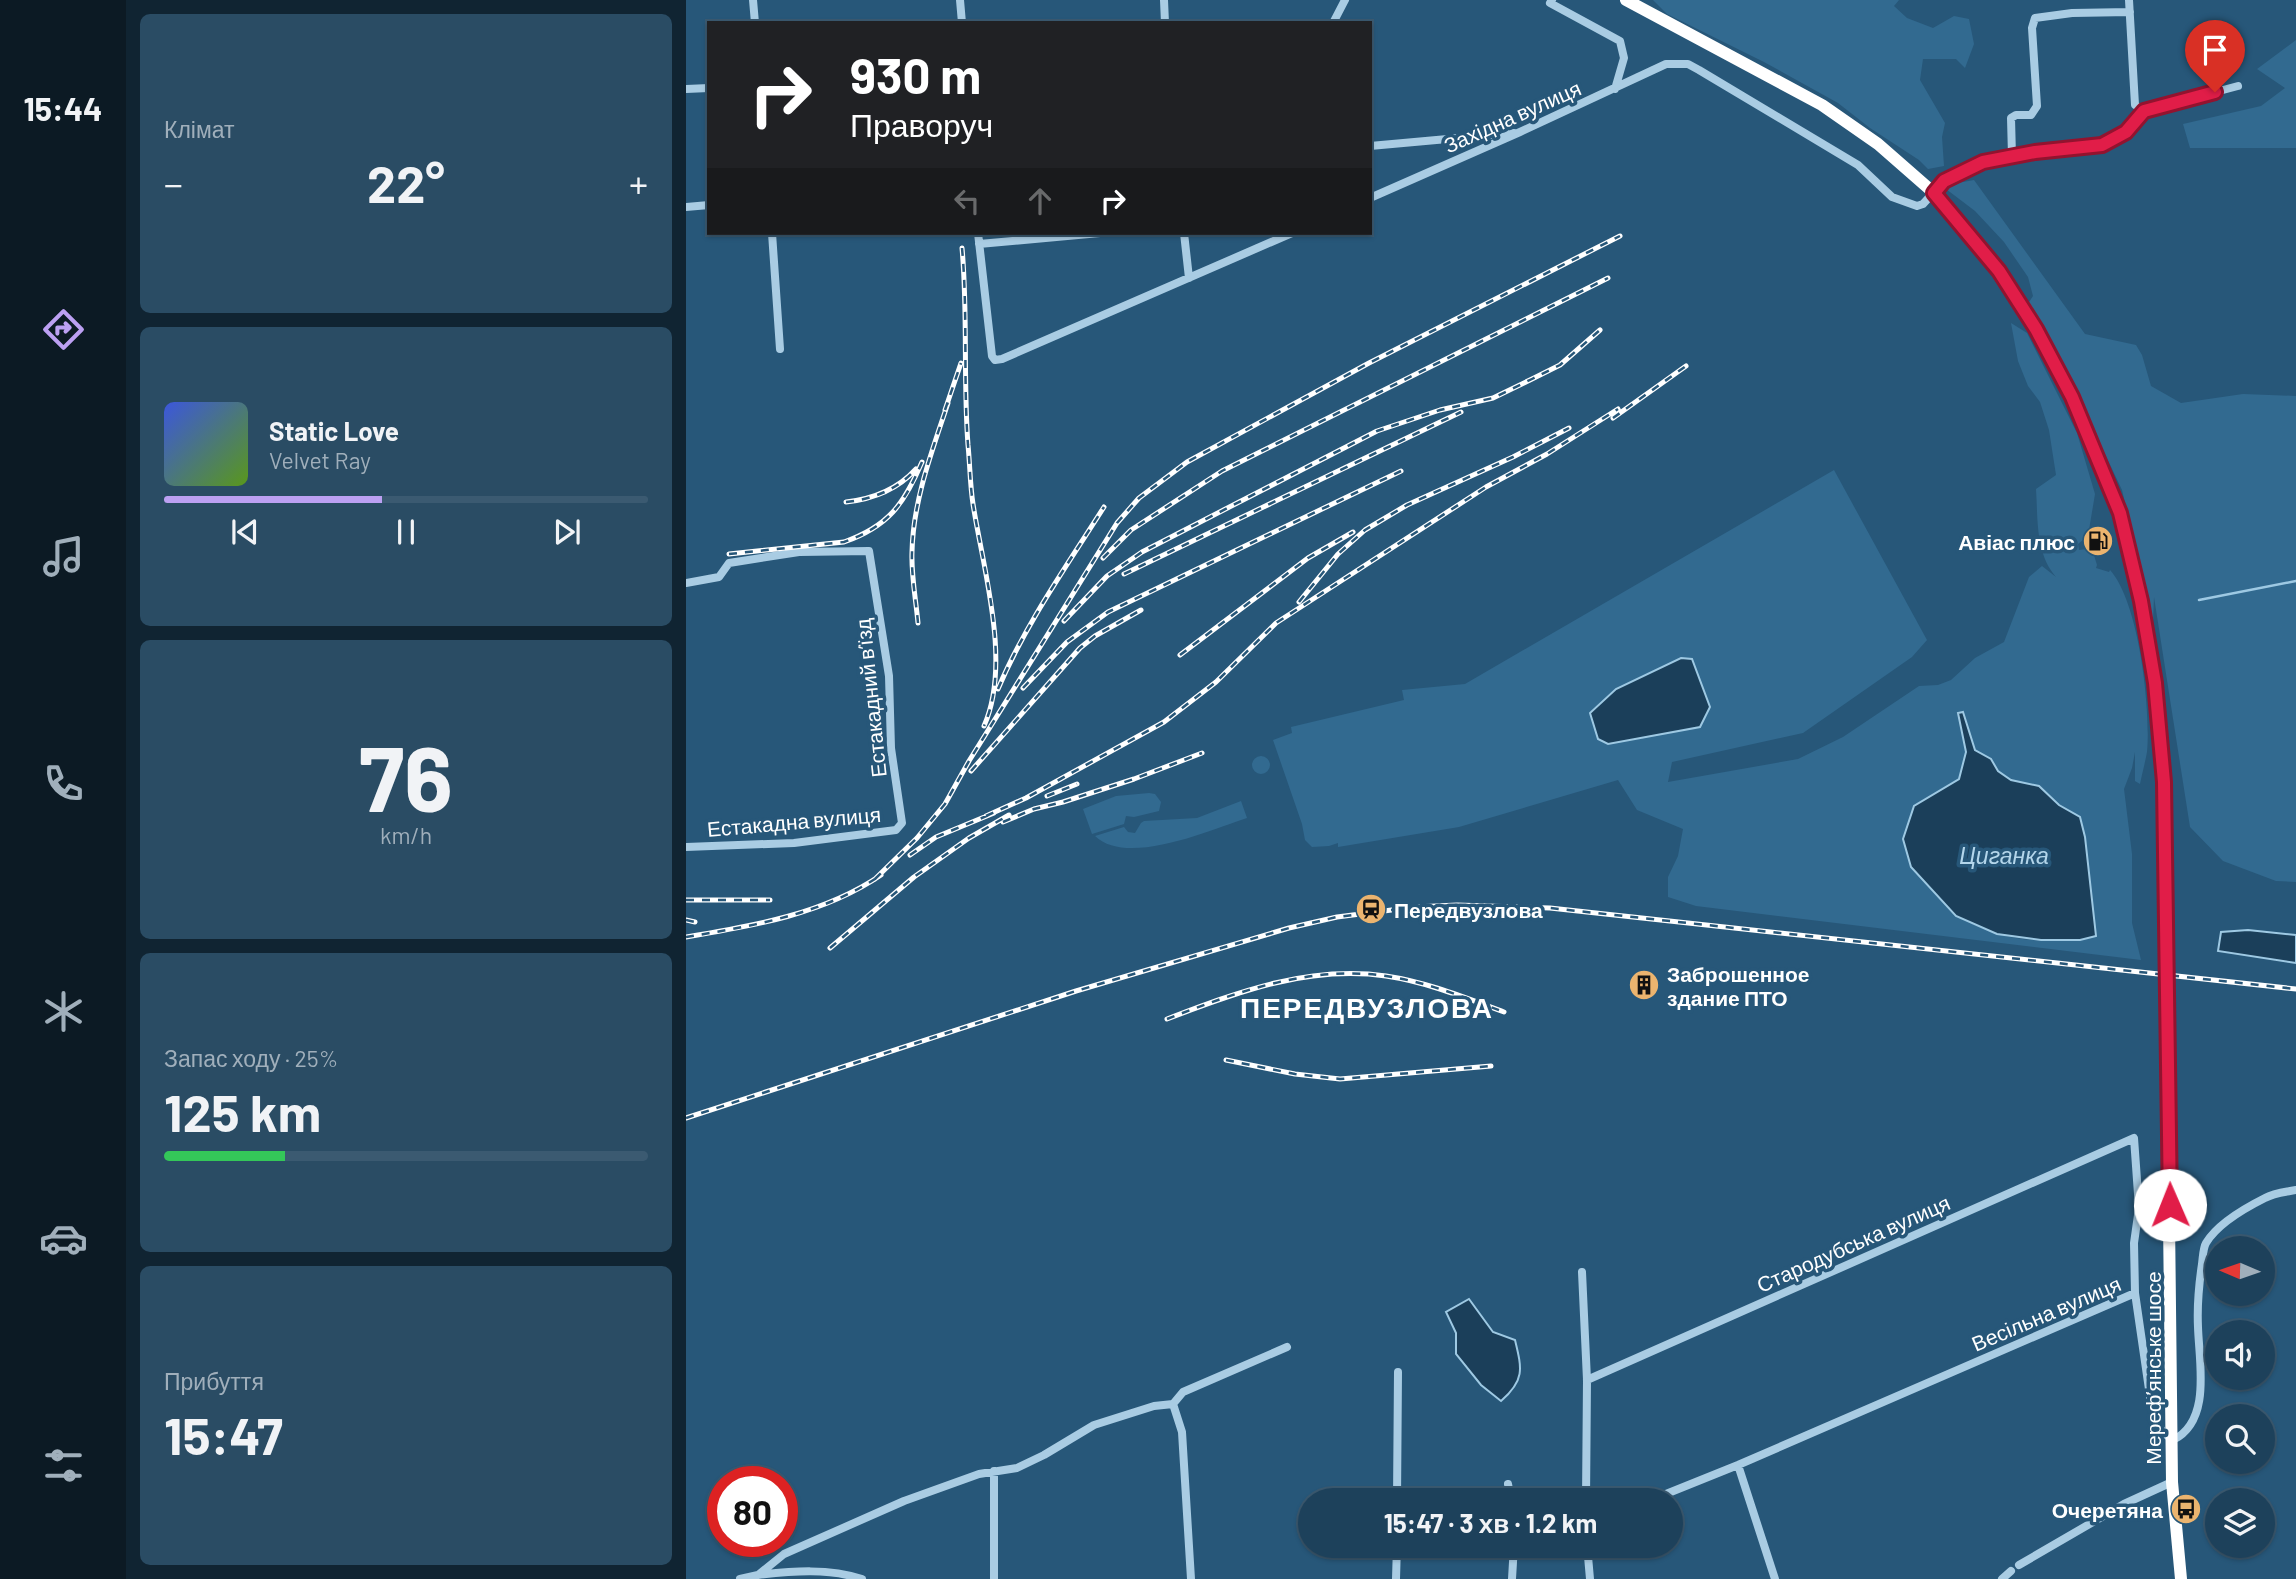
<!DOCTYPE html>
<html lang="uk">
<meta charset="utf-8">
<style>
:root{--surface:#1d415b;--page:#2a4c64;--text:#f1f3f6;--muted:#a0afbb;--line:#3b5a71;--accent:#bca0f2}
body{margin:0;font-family:Barlow,sans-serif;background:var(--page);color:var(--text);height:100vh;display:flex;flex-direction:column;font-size:26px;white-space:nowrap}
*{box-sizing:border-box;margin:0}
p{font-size:23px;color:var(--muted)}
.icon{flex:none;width:38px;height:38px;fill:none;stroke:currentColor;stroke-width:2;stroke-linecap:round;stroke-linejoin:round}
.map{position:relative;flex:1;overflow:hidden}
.panel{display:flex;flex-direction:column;gap:14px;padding:14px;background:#102432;width:560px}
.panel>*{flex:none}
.hud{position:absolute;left:21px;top:21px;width:665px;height:214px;border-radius:0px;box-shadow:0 2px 5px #0004,0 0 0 2px var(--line);background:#202124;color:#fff;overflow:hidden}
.needle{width:46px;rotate:272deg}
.buttons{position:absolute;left:1519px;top:1236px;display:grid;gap:14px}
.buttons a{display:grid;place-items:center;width:70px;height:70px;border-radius:50%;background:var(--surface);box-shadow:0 2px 5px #0004,0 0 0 2px var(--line);font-size:35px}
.speed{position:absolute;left:21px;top:1466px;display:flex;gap:14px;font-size:35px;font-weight:700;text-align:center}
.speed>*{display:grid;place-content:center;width:91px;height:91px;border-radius:50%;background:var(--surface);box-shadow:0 2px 5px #0004,0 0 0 2px var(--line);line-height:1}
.speed .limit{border:10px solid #d22;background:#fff;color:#111}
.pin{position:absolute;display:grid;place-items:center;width:60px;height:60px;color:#fff;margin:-72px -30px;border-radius:50% 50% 50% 0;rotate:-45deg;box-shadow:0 0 7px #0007}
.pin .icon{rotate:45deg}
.me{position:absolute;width:77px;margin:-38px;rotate:359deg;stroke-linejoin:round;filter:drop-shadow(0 0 5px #0008)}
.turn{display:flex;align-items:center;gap:24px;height:147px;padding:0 28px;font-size:32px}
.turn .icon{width:91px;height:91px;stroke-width:2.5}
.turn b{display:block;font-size:49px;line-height:60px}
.lanes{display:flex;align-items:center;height:66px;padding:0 28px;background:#0003;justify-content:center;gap:35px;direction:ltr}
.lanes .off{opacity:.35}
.big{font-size:52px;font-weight:700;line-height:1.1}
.panel .card{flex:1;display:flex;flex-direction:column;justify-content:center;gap:10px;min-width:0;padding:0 24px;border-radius:10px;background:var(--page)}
.panel .dial{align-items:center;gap:0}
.dial b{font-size:91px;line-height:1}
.song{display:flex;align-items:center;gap:21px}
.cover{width:84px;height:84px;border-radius:10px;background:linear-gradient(135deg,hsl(230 70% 55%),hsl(90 70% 35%))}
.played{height:7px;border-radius:4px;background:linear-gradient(90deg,var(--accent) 45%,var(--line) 45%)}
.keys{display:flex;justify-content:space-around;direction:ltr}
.heat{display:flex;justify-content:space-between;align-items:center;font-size:38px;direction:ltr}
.charge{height:10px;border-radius:5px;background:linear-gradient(90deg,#34c759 25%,var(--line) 0)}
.trip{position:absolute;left:612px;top:1488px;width:385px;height:70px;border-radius:35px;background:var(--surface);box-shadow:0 2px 5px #0004,0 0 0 2px var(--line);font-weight:700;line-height:70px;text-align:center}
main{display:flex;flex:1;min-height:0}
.menu{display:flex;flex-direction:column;width:126px;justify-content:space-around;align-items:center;background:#0c1a24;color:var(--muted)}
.menu .icon{width:49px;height:49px}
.menu .on{color:var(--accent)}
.menu b{font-size:32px;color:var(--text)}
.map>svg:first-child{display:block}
.green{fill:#326a90;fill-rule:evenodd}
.water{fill:#1b3f5a;stroke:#9ec9e3;stroke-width:2}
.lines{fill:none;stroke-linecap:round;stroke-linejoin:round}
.stream{stroke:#9ec9e3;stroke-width:2.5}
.minor{stroke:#a9cce3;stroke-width:8}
.highway{stroke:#fff;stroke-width:12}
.rail-casing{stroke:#fff;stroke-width:5}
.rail{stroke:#275779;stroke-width:2.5;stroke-dasharray:8;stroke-linecap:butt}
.route-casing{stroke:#92132f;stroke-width:18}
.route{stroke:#e11d48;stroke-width:12}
.labels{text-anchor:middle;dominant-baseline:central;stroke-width:7;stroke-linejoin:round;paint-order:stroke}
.street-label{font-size:21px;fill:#fff;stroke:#275779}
.poi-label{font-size:21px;font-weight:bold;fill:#fff;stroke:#275779;text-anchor:end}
.water-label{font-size:23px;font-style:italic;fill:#b4d6eb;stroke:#275779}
.district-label{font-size:28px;font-weight:bold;letter-spacing:2px;fill:#fff;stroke:#275779}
</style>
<main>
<nav class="menu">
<b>15:44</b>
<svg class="icon on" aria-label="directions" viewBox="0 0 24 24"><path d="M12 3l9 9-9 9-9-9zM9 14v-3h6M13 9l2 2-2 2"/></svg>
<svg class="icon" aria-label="music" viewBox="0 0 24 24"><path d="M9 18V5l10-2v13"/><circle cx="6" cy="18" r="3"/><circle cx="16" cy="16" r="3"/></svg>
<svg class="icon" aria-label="phone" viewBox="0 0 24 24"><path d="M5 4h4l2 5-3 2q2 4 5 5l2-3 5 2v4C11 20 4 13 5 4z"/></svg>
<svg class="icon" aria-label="climate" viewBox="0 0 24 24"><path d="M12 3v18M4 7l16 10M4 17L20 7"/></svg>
<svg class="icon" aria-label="car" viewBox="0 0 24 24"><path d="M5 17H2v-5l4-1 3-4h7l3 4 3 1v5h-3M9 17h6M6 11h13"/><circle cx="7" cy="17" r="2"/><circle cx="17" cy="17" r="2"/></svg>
<svg class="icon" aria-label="filters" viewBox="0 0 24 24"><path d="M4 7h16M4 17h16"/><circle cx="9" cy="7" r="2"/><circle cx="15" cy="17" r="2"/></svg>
</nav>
<section class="panel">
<div class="card"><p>Клімат</p>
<div class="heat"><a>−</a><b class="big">22°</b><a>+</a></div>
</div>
<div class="card">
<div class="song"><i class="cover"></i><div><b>Static Love</b><p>Velvet Ray</p></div></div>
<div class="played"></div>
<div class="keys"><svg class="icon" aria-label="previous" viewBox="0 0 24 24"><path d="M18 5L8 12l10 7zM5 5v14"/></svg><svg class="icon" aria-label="pause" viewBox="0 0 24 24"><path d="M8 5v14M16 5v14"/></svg><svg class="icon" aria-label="next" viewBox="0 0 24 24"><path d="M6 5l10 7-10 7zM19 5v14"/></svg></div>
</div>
<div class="card dial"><b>76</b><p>km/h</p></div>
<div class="card"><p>Запас ходу · 25%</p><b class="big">125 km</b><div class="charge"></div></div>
<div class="card"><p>Прибуття</p><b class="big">15:47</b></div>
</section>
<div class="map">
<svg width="1610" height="1579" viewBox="0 0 1610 1579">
<rect width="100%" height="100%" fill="#275779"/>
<!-- green -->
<path class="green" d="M 967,0 L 1213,0 L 1208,6 L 1221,18 L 1247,28 L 1268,16 L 1283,19 L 1288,44 L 1279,68 L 1270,59 L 1237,59 L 1234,80 L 1259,123 L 1256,137 L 1258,166 L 1242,169 L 1233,160 L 1184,128 L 1152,103 L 1078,62 L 981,14 Z
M 1610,40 L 1610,148 L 1504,148 L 1497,124 L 1575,106 L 1599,88 L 1571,69 Z
M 1288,180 L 1399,334 L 1450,345 L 1456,355 L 1465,386 L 1495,403 L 1557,394 L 1610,396 L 1610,882 L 1590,881 L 1537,861 L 1504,827 L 1468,597 L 1467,621 L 1436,490 L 1392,397 L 1341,305 L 1347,296 L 1342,277 L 1318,242 L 1289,211 L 1260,189 L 1266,184 Z
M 1325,323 L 1341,333 L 1391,433 L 1409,494 L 1402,536 L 1392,544 L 1393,550 L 1401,549 L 1403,553 L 1407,552 L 1411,565 L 1410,568 L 1423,572 L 1424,570 C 1453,602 1465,709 1461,752 C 1459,763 1456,774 1454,784 L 1449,781 L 1449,752 L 1446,768 L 1438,789 L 1446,854 L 1446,923 L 1455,960 L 1010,906 L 982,897 L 982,877 L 992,856 L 997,829 L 951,810 L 932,780 L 773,827 L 652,847 L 652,843 L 643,846 L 626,847 L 619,840 L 616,824 L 587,740 L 606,733 L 605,727 L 718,700 L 716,690 L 779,684 L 1148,470 L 1241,640 L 1226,657 L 1117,733 L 986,762 L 982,782 L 1112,759 L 1157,737 L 1233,686 L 1252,685 L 1265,680 L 1289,658 L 1318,642 L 1343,577 L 1356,566 L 1370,577 C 1349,553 1352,518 1350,489 L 1370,475 L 1363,430 L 1354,402 L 1342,386 L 1332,361 ZM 1272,714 L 1289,750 L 1305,759 L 1312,771 L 1325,780 L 1353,786 L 1373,805 L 1394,817 L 1399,837 L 1410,936 C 1382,943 1338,942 1311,934 C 1297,929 1283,922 1270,916 L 1228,806 L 1273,780 L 1280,753 Z
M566 765a9 9 0 1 1 18 0a9 9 0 1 1-18 0Z
M 463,793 L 469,794 L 475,802 L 473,811 L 448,817 L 440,816 L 438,824 L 406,834 L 397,809 L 430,796 Z
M 555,801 L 561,818 C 524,830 441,867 409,836 L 438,827 L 442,832 L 449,833 L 455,823 L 458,821 L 511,818 Z"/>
<!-- water -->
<path class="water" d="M 995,658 L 1006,659 L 1024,707 L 1014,727 L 922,744 L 912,739 L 904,713 L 930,689 Z
M 1277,712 L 1289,750 L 1305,759 L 1312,771 L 1325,780 L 1353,786 L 1373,805 L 1394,817 L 1399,837 L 1410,936 L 1394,940 L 1355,940 L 1311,934 L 1270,916 L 1225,867 L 1217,839 L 1228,806 L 1273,779 L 1280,752 L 1272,713 Z
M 1562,930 L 1610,935 L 1610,963 L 1532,951 L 1535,932 Z
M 783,1299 L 807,1332 L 829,1340 C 836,1369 839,1380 815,1401 L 795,1385 L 770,1354 L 770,1333 L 760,1312 Z"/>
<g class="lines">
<!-- stream -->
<path class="stream" d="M 1513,600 L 1610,581"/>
<!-- minor -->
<path class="minor" d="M 67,0 L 69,23
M 274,0 L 276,23
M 478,0 L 479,23
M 866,0 L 864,3 L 934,41 L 938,58 L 929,89
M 1443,0 L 1449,105 L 1458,111
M 647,23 L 659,0
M 0,89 L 23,88
M 684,146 L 828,133
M 1326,156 L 1325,118 L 1330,115 L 1345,115 L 1351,106 L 1346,28 L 1349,18 L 1386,13 L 1444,12
M 684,198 L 834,132 L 980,64 L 1002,64 L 1013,70 L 1172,165 L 1206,197 L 1231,206 L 1237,204 L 1258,181 L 1297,162 L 1349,152 L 1416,145 L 1440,133 L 1458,111 L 1552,86
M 0,207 L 23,205
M 86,233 L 94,349
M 292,233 L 306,356 L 309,360 L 316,359 L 606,233
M 498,233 L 503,278
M 293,244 L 414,233
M 0,583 L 33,577 L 43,563 L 113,552 L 183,551 L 203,676 L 205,748 L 216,823 L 210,830 L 108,843 L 0,847
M 896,1272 L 901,1380 L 900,1500
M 901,1380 L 1448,1138 L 1453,1208 L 1448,1243 L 1449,1293 L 1466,1410 C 1470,1424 1475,1432 1487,1440 C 1526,1421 1513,1362 1512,1327 C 1511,1306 1513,1284 1516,1264 C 1517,1257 1517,1248 1520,1243 C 1532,1223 1559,1208 1579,1198 C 1588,1193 1600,1192 1610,1190
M 487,1404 L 496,1432 L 505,1579
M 1052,1465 L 1089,1579
M 822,1484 L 825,1500
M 711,1500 L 712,1372
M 965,1500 L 1052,1465 L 1449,1293
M 901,1545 L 904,1579
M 1333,1565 L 1438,1504 L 1486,1482
M 72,1575 C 107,1571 143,1568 176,1579
M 54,1579 L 72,1575 L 98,1554 L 218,1501 L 293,1474 L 331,1468 L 358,1455 L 408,1425 L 468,1406 L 487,1404 L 497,1392 L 601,1347
M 308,1579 L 308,1471
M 710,1579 L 711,1545
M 826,1579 L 828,1545
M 1316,1579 L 1325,1571"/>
<!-- highway -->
<path class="highway" d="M 940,0 L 1136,105 L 1192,144 L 1248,193 L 1313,271 L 1350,329 L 1386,397 L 1434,513 L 1455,601 L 1469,683 L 1478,782 L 1486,1482 L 1495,1579"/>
<!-- rail casing -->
<g class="rail-casing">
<path id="rail" d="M 276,248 C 282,313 277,379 282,445 C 284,465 284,485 287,504 C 297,569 326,663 298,726
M 259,410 L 275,363
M 927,418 L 1000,366
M 160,502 C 187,499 211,490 230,469
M 43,554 L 158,542 C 203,526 218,504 236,462
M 417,558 L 445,530 L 536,471 L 922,278
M 438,574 L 775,412
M 613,602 L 652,554 L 679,530 L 721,505 L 827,457 L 883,428
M 378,621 L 421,576 L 456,552 L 691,431 L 754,410 L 807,398 L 846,379 L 874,365 L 914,330
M 232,623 C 230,600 225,575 226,552 C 227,501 246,451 262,403
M 494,655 L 622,558 L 667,532
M 337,688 L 381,642 L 422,612 L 715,471
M 312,689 C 339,625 380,567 418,507
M 285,771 L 394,648 L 409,636 L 455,610
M 361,796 L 391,784
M 300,816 L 340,798 L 478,722 L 530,682 L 590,623 L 800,487 L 861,454 L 932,409
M 317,822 L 348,809 L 377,802 L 448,779 L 516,753
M 224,855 L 250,837 L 308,813
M 189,879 L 231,838 L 259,804 L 283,761 L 431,523 L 453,498 L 501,462 L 683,363 L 934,236
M 0,900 L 84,900
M 0,920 L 9,922
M 0,937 C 67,926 138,914 195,875
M 144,948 L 228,877 L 283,838 L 323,815
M 481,1019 C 551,992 623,965 700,976 C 741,982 780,998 818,1012
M 540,1060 L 609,1074 L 654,1079 L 805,1066
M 0,1118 L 390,991 L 603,928 L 651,917 L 729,907 L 771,905 L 864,908 L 1610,989"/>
</g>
<!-- rail -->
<use href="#rail" class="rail"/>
</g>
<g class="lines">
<!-- route casing -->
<g class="route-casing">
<path id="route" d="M 1484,1205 L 1478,782 L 1469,683 L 1455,601 L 1434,513 L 1386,397 L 1350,329 L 1313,271 L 1248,193 L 1258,181 L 1297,162 L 1349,152 L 1416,145 L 1440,132 L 1458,111 L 1529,92"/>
</g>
<!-- route -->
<use href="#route" class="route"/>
</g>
<!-- icons -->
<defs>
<g id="fuel-disc" transform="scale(1.575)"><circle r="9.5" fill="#ebb46f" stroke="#275779"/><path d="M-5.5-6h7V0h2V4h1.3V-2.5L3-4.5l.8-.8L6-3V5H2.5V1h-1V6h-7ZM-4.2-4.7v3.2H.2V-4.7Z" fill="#111"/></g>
<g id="station-disc" transform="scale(1.575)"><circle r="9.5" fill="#ebb46f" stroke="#275779"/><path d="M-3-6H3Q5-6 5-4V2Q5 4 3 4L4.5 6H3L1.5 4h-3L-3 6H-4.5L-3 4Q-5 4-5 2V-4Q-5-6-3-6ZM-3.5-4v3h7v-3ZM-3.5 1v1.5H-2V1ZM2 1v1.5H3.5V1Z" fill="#111"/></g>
<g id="building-disc" transform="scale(1.575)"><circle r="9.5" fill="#ebb46f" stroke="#275779"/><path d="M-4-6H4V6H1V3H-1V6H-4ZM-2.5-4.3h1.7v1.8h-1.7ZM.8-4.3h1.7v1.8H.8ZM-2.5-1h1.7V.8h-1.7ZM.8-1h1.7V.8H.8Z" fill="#111"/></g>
<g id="bus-disc" transform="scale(1.575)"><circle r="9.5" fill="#ebb46f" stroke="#275779"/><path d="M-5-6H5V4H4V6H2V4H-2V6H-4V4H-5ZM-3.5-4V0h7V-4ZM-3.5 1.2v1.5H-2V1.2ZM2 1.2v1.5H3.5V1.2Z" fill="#111"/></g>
</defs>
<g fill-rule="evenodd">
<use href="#fuel-disc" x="1412" y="541"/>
<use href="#station-disc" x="685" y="909"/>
<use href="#building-disc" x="958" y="985"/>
<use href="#bus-disc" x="1500" y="1509"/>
</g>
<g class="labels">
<!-- street labels -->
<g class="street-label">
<text transform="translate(826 116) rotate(-24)">Західна вулиця</text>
<text transform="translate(184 698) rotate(-96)">Естакадний в’їзд</text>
<text transform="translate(108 821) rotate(-5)">Естакадна вулиця</text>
<text transform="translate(1167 1243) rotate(-24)">Стародубська вулиця</text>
<text transform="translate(1360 1313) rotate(-23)">Весільна вулиця</text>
<text transform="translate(1466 1368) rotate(-90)">Мереф’янське шосе</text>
</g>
<!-- poi labels -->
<g class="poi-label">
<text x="1389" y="541">Авіас плюс</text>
<text x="708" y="909" text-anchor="start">Передвузлова</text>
<text x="981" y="973" text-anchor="start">Заброшенное<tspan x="981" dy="24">здание ПТО</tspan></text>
<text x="1477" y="1509">Очеретяна</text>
</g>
<!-- water labels -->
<g class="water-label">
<text x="1318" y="855">Циганка</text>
</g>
<!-- district labels -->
<g class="district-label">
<text x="681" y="1007">ПЕРЕДВУЗЛОВА</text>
</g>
</g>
</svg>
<div class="buttons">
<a><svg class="needle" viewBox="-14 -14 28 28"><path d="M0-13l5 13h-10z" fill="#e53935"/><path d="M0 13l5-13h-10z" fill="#a0afbb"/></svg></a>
<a><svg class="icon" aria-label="sound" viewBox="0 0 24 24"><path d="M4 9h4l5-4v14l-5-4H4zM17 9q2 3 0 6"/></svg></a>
<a><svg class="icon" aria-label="search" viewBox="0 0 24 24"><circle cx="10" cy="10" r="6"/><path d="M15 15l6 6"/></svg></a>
<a><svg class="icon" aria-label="layers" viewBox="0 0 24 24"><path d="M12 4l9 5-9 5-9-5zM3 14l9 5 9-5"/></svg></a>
</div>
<div class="speed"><div class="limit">80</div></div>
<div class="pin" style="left:1529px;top:92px;background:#d93025"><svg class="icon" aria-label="arrive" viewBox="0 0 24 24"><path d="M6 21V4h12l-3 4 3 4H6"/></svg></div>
<svg class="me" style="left:1484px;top:1205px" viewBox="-20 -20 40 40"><circle r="19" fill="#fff"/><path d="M0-13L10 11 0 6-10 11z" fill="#e11d48"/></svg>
<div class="trip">15:47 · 3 хв · 1.2 km</div>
<div class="hud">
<div class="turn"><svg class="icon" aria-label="right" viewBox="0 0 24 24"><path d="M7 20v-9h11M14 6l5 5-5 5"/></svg><div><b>930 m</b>Праворуч</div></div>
<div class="lanes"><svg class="icon off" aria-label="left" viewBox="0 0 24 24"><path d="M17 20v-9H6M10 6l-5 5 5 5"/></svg><svg class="icon off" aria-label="ahead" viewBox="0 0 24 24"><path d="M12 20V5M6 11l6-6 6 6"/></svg><svg class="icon" aria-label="right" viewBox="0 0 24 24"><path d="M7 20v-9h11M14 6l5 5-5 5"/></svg></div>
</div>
</div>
</main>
